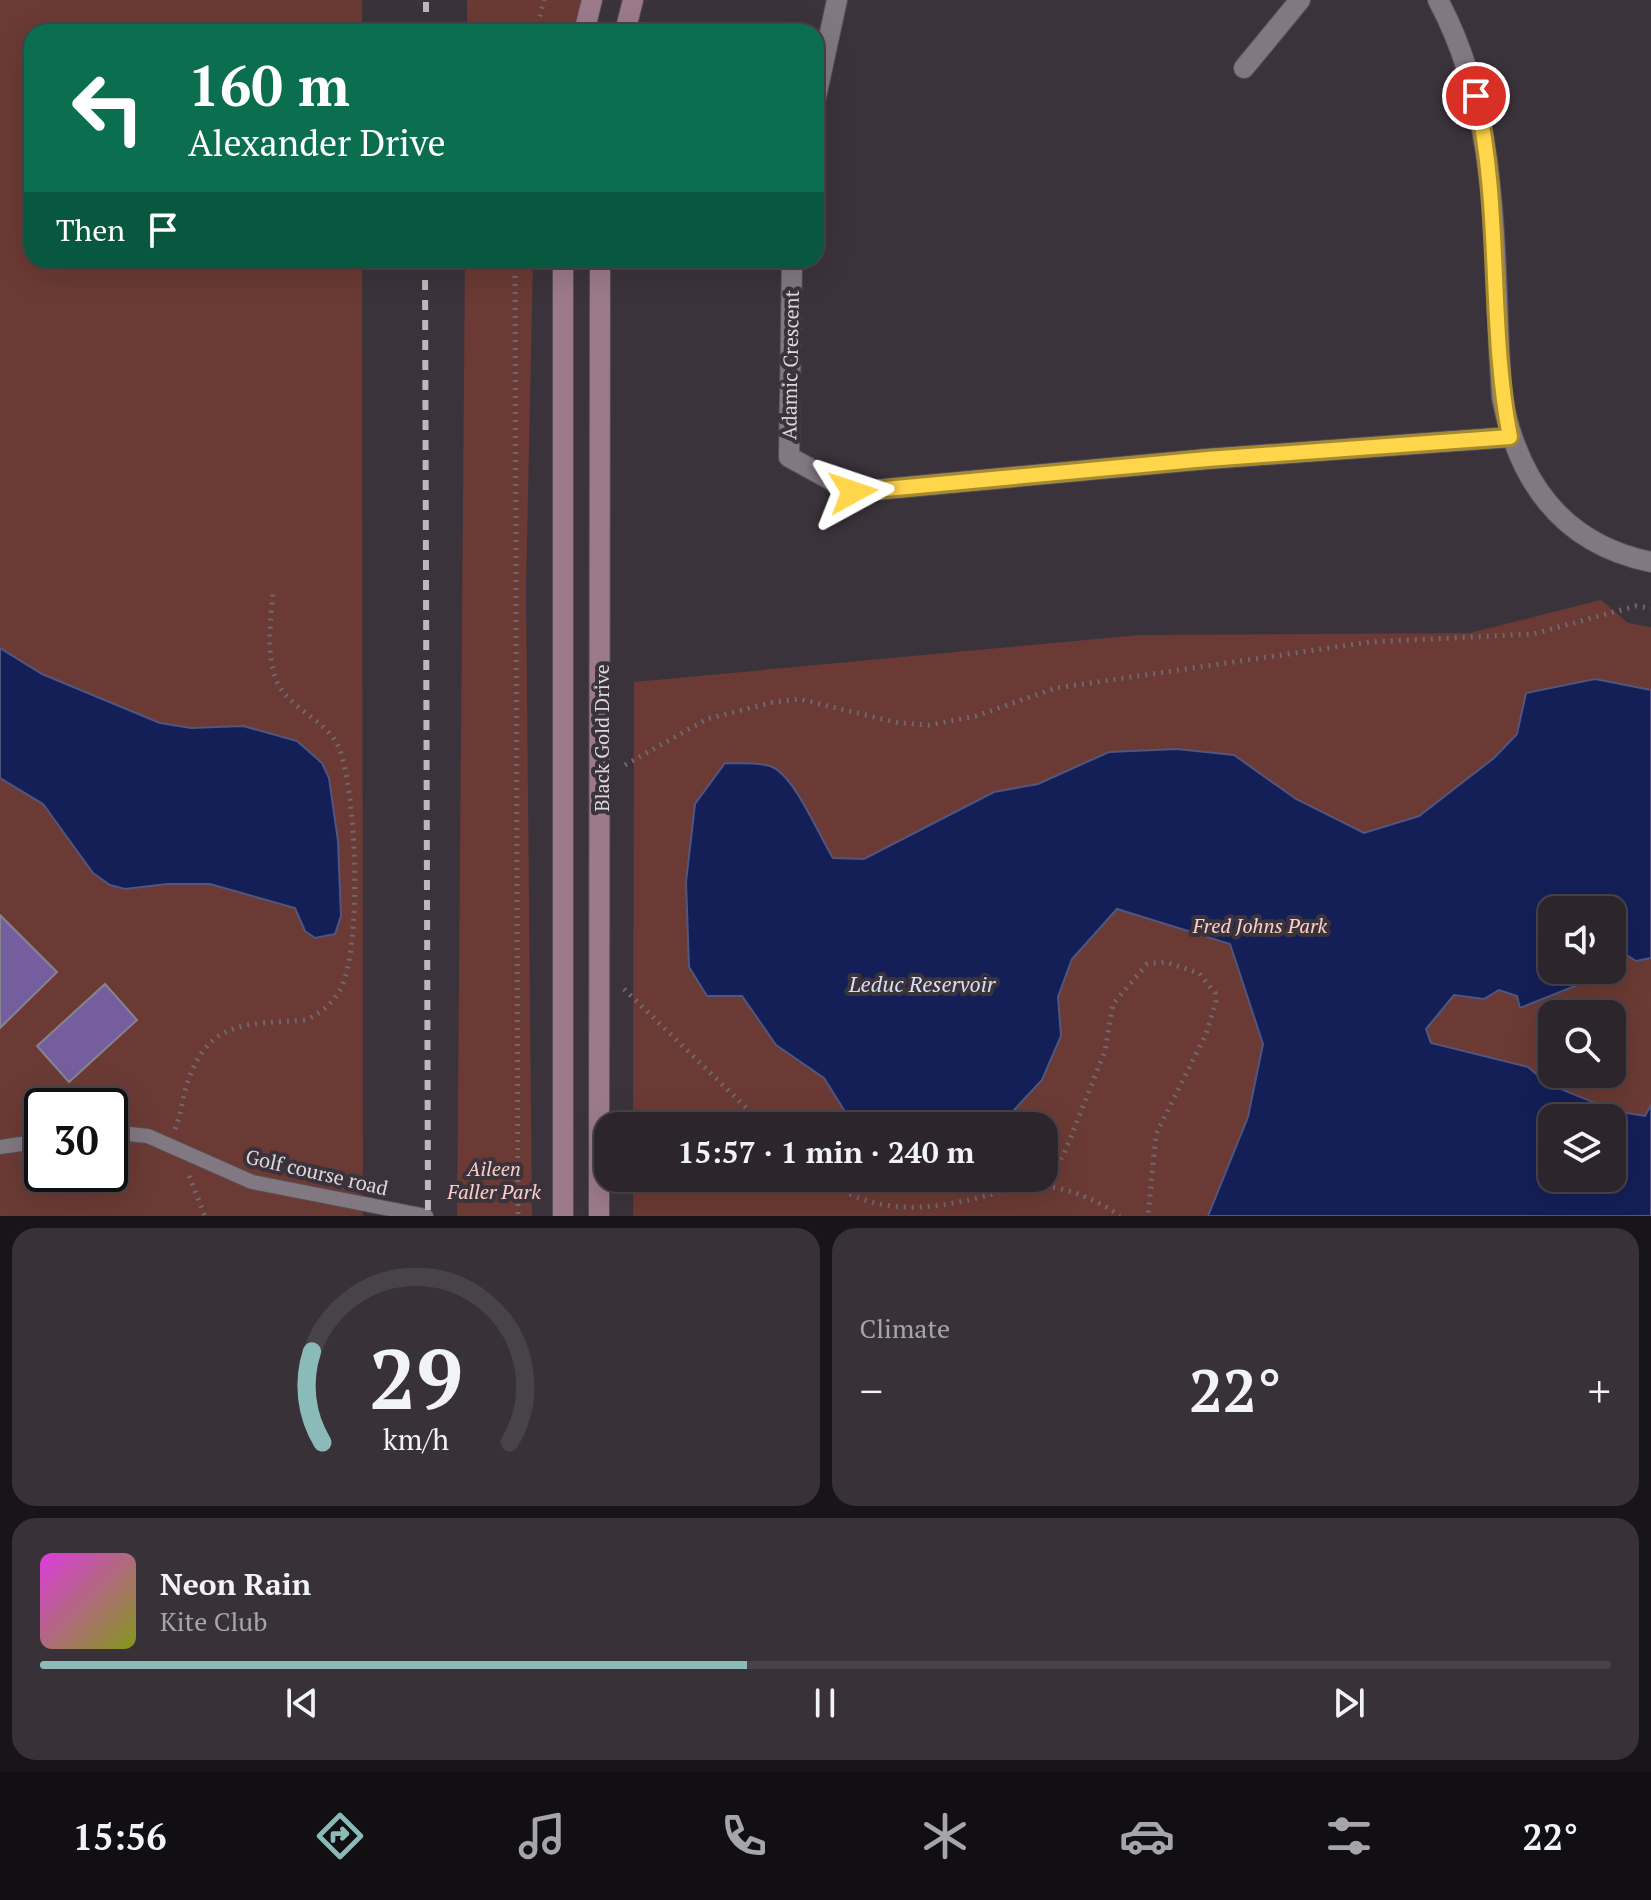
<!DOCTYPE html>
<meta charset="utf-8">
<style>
:root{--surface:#2c262c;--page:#383238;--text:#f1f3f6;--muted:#a6a5a9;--line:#484348;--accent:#8bbbb9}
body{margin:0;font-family:"PT Serif",serif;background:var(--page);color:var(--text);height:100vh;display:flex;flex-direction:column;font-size:30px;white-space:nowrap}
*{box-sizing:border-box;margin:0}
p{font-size:26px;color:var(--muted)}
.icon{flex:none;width:44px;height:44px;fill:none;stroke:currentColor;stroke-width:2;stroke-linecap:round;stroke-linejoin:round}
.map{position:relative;height:1216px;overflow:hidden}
.side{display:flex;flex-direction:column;gap:12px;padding:12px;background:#181518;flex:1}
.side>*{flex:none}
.banner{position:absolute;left:24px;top:24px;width:800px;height:244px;border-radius:24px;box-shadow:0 8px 32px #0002,0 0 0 2px var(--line);background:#0b6e4f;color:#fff;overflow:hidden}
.fabs{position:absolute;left:1538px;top:896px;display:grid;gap:16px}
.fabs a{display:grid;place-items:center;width:88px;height:88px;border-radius:16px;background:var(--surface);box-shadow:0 8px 32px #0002,0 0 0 2px var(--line);font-size:40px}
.speed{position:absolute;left:24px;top:1088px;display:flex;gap:16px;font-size:40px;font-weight:700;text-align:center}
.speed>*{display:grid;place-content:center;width:104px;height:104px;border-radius:50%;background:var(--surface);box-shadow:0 8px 32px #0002,0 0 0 2px var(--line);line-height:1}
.speed .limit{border:4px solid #111;border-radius:12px;background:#fff;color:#111}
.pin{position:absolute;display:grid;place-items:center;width:68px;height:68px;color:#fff;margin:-34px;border:4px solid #fff;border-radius:50%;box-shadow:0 2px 8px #0007}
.me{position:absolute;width:88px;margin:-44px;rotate:85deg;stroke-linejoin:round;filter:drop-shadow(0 0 6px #0008)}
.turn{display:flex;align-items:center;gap:28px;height:168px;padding:0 32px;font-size:36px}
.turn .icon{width:104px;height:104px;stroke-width:2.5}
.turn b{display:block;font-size:56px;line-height:68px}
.then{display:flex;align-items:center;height:76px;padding:0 32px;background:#0003;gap:16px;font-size:30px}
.big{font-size:60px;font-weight:800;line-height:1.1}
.side .tile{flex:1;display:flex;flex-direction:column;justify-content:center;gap:12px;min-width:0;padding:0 28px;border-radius:24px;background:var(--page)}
.side .dial{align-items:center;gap:0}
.dial svg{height:208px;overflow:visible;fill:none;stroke:var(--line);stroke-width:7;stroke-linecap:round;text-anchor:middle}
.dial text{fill:var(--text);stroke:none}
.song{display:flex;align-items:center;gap:24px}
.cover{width:96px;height:96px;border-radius:12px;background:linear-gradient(135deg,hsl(300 70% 55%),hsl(70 70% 35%))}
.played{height:8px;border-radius:4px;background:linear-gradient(90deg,var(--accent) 45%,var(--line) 45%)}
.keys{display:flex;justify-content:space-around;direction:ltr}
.heat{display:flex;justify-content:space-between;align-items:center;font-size:44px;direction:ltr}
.side .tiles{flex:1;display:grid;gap:12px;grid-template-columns:1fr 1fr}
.tile:last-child{grid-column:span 2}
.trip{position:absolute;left:594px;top:1112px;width:464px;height:80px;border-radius:24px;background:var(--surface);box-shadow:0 8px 32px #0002,0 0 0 2px var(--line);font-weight:800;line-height:80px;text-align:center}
.tabs{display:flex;height:128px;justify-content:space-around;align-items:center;background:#120f12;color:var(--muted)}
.tabs .icon{width:56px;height:56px}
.tabs .active{color:var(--accent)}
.tabs b{font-size:36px;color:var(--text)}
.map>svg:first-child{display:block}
.green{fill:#6b3a34;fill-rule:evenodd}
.water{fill:#141f57;stroke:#50567f;stroke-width:2;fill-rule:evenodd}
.building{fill:#755e9e;stroke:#87838f;stroke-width:2}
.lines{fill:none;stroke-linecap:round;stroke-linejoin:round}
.service-casing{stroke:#565056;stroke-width:16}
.minor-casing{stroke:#565056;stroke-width:22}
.secondary-casing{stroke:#565056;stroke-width:22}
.path{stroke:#6f686f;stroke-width:5;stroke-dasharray:2 6;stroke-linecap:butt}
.service{stroke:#817881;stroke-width:14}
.minor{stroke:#817881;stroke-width:20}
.secondary{stroke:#9c7a8a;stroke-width:20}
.rail{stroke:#bdb8bc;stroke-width:6;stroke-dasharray:10 10;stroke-linecap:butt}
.route-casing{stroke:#a68a30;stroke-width:20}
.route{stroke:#ffd54a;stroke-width:14}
.labels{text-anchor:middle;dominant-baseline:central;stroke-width:8;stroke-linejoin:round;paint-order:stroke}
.street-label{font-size:20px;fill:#ddd8dc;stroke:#3b333b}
.park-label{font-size:20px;font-style:italic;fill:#fdcfc9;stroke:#3b333b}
.water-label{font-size:22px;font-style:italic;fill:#d8dff1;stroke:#3b333b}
</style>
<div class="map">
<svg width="1651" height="1216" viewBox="0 0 1651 1216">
<rect width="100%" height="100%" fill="#3b333b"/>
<!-- green -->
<path class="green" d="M 0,0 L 362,0 L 362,32 L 32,32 L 32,260 L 362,260 L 363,1216 L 0,1216 ZM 42,1106 L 110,1106 L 110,1174 L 42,1174 Z
M 467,0 L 584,0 L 575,32 L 467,32 Z
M 465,260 L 533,260 L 526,588 L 532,1216 L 457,1216 Z
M 1601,600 L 1628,623 L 1651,627 L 1651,1216 L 633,1216 L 633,1178 L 1044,1178 L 1044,1126 L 633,1126 L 634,682 L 1139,635 L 1470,633 ZM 1552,910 L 1612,910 L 1612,970 L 1552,970 ZM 1552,1014 L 1612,1014 L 1612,1074 L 1552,1074 ZM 1552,1118 L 1612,1118 L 1612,1178 L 1552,1178 Z"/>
<!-- water -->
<path class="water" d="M 0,648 L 42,674 L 160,723 L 191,728 L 243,726 L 297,741 L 322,763 L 329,778 L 338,841 L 341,916 L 335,934 L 315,938 L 305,931 L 295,908 L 210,884 L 167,884 L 125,889 L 110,885 L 93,873 L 43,804 L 0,778 Z
M 1595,679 L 1651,690 L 1651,958 L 1636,961 L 1612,946 L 1612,910 L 1552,910 L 1552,970 L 1582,970 L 1580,984 L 1520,1008 L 1517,996 L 1499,990 L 1484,999 L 1454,995 L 1426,1029 L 1431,1043 L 1528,1067 L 1548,1084 L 1615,1111 L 1645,1116 L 1651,1105 L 1651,1216 L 1208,1216 L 1248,1117 L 1263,1044 L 1230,944 L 1117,909 L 1072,959 L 1058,997 L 1061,1036 L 1042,1080 L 999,1126 L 854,1126 L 824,1078 L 776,1045 L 742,996 L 707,996 L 689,967 L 686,882 L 695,804 L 725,763 C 738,764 757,762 770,766 C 794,774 818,834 833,858 L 864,859 L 994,792 L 1038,784 L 1109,752 L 1177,749 L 1234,755 L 1296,799 L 1364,833 L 1419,816 L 1494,758 L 1517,734 L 1526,693 ZM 1552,1118 L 1612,1118 L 1612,1178 L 1552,1178 Z"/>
<!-- building -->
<path class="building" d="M 0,915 L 57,972 L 0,1028 Z
M 105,984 L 137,1020 L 69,1082 L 37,1046 Z"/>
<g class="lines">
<!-- service casing -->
<g class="service-casing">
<path id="service" d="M 110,1132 L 148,1136 L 252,1182 L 426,1216
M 0,1147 L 42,1141"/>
</g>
<!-- minor casing -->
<g class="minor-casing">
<path id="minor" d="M 1438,0 C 1504,123 1492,264 1502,398 C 1519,483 1563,544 1651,562
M 1244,68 L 1300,0
M 816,97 L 837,0
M 792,260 L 789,457 L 853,492 L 1207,459 L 1510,437"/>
</g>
<!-- secondary casing -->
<g class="secondary-casing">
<path id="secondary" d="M 584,32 L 592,0
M 625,32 L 633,0
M 563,1216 L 563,260
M 599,1216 L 600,260"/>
</g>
<!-- path -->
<path class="path" d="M 536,32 L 544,0
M 515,260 L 518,1216
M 625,765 L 707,719 L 774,702 L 799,699 L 899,723 L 929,725 L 976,716 L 1056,688 L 1370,642 L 1533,634 L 1636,606 L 1651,608
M 624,989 L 765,1126
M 175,1129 C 182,1113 182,1097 188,1081 C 210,1018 248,1025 305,1020 C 321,1014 333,1003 341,988 C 362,947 357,792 339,748 C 326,718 284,707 275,677 C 266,650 271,619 273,592
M 189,1176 L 205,1216
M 822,1178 C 876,1216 925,1211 986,1196 C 1001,1192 1019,1184 1034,1185 C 1063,1186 1097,1199 1120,1216
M 1043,1186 L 1064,1154 L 1105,1051 L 1113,1004 L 1147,964 L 1165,962 L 1199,973 L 1215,993 L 1216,1002 L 1206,1034 L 1156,1134 L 1148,1216"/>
<!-- service -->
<use href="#service" class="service"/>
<!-- minor -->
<use href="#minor" class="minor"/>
<!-- secondary -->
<use href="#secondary" class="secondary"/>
<!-- rail -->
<path class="rail" d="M 426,32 L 426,0
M 425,260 L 428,1216"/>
</g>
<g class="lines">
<!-- route casing -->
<g class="route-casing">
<path id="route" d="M 853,492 L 1207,459 L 1510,437 C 1488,324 1502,208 1476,96"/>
</g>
<!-- route -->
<use href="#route" class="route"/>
</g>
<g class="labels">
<!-- street labels -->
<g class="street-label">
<text transform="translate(790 365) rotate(-89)">Adamic Crescent</text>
<text transform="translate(601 738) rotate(-90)">Black Gold Drive</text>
<text transform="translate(317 1172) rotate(13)">Golf course road</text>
</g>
<!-- park labels -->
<g class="park-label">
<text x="1260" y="925">Fred Johns Park</text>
<text x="494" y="1168">Aileen<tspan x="494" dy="23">Faller Park</tspan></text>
</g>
<!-- water labels -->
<g class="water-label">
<text x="922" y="983">Leduc Reservoir</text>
</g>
</g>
</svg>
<div class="fabs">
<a><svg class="icon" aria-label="sound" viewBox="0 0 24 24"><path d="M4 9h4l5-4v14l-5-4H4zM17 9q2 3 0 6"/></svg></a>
<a><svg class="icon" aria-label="search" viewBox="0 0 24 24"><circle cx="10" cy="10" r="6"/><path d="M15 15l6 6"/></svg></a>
<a><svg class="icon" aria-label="layers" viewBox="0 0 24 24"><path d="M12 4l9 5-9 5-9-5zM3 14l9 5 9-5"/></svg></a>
</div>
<div class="speed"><div class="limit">30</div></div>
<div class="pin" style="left:1476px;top:96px;background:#d93025"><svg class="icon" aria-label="arrive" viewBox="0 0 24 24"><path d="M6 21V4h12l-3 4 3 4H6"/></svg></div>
<svg class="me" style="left:853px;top:492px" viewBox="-20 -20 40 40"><path d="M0-17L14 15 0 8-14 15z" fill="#ffd54a" stroke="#fff" stroke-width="4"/></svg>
<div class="trip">15:57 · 1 min · 240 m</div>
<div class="banner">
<div class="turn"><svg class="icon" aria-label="left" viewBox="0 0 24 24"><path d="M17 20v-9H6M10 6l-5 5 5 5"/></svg><div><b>160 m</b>Alexander Drive</div></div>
<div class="then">Then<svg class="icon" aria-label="arrive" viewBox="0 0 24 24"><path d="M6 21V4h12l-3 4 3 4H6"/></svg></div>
</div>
</div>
<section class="side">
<div class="tiles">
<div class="tile dial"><svg viewBox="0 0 100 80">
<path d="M14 69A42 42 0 1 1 86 69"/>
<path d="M14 69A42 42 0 0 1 10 34" stroke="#8bbbb9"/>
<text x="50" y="56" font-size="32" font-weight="700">29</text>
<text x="50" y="72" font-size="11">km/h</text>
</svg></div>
<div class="tile"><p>Climate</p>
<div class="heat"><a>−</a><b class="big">22°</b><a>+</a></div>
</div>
<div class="tile">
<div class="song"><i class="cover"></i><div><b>Neon Rain</b><p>Kite Club</p></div></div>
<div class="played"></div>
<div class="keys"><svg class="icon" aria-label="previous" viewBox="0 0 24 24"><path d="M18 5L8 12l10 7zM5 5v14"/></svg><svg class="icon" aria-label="pause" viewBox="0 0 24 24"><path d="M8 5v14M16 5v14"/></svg><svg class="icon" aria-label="next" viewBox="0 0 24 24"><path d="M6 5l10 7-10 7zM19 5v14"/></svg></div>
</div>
</div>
</section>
<nav class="tabs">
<b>15:56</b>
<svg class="icon active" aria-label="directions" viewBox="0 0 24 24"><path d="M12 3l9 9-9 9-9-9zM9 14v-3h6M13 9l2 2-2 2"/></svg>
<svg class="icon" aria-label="music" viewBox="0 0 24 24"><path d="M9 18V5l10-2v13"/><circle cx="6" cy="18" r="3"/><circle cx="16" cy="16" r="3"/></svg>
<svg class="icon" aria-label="phone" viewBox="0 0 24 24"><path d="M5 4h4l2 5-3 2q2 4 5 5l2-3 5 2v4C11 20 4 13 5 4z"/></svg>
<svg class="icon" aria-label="climate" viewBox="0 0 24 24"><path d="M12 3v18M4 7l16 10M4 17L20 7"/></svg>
<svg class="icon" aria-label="car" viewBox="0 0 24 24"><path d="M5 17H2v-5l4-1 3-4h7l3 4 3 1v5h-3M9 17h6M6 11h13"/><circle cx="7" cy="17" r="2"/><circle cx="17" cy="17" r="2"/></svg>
<svg class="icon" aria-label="filters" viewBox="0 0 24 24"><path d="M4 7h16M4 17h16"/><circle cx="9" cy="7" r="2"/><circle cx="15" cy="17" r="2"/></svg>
<b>22°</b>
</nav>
